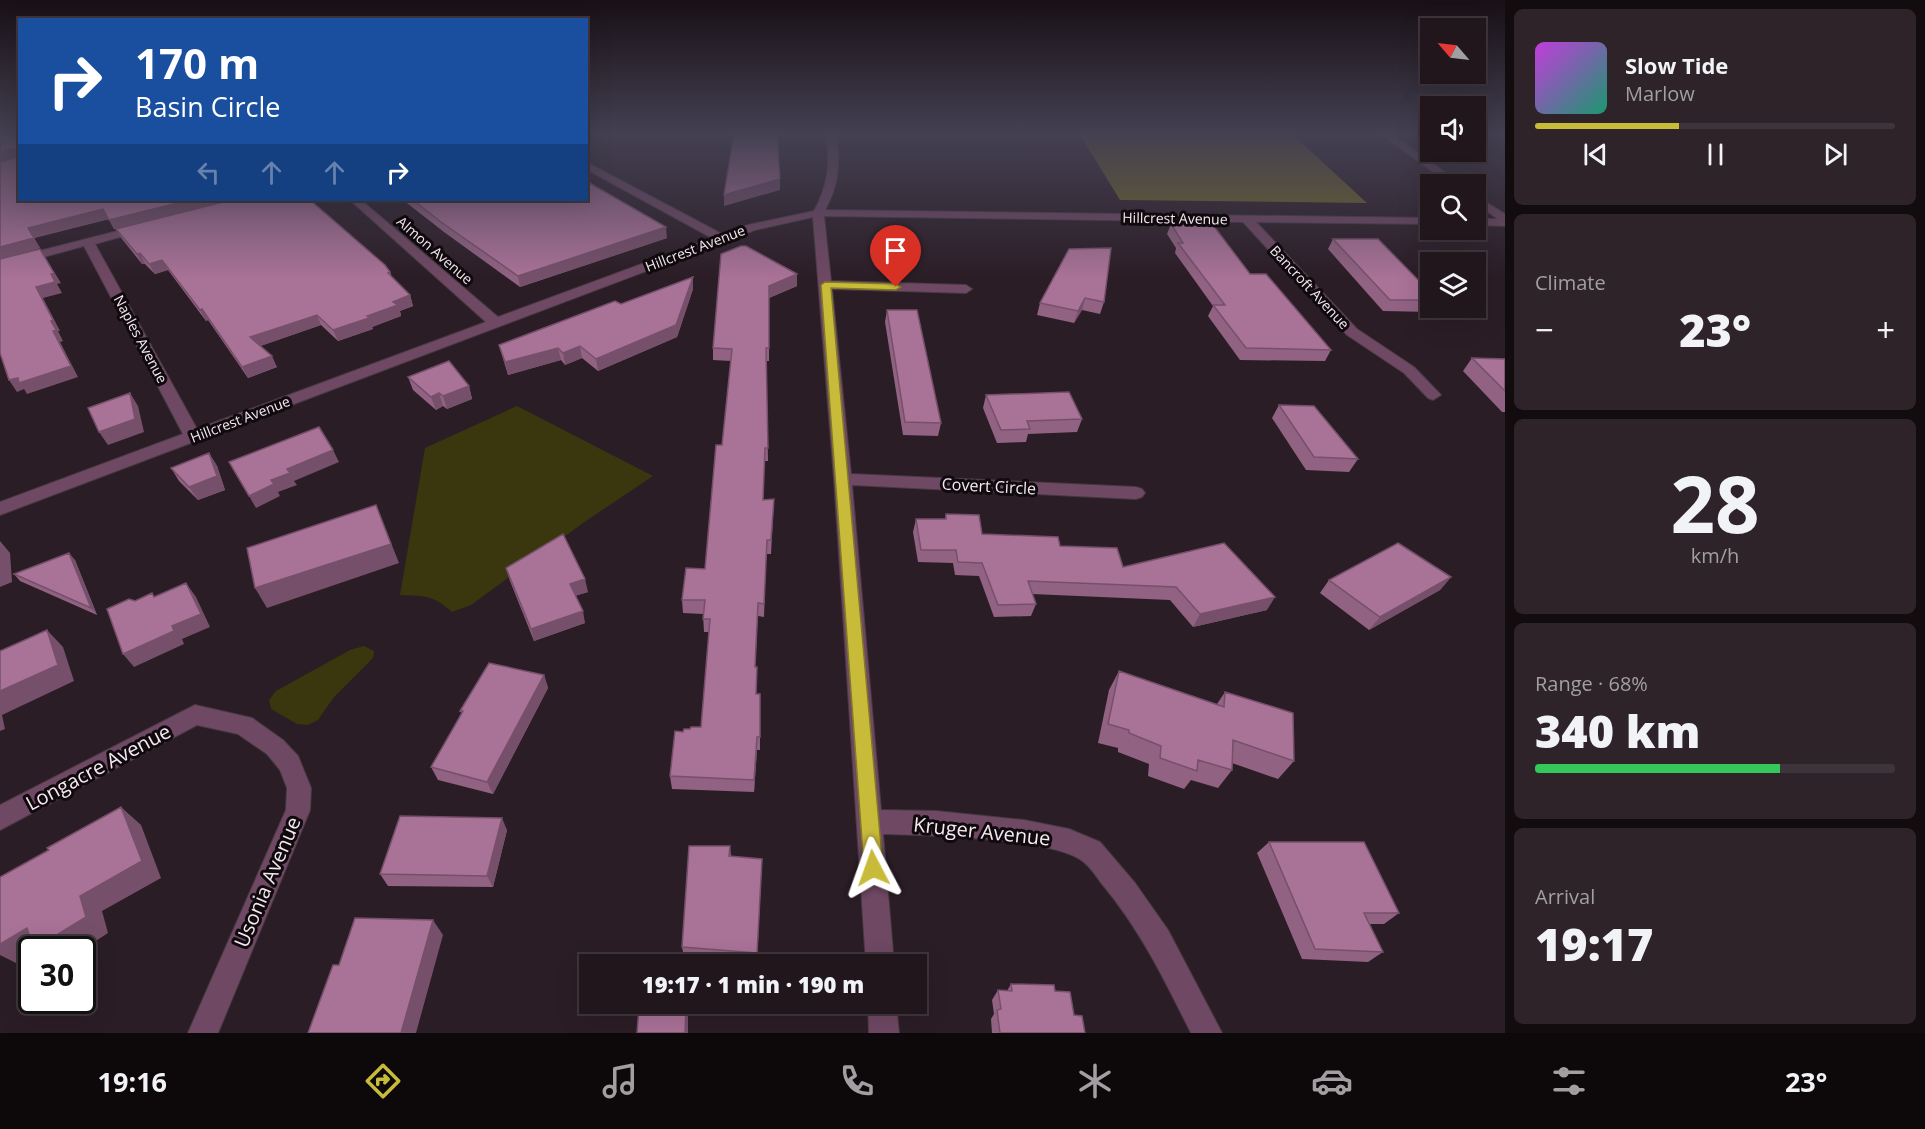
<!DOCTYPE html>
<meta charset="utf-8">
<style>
:root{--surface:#20161c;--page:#2d2329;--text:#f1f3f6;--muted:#a29fa3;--line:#3d353b;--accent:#c9bb3a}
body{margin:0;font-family:"Open Sans",sans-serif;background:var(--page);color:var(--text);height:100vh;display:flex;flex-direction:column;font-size:22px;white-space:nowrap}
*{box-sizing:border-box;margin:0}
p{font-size:20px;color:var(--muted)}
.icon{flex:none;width:33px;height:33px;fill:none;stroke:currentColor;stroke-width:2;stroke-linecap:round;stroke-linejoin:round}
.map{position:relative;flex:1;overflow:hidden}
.drawer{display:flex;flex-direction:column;gap:9px;padding:9px;background:#120c0f;width:420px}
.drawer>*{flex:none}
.banner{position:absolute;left:18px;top:18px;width:570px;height:183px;border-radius:0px;box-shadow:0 6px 24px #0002,0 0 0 2px var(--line);background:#1a4fa0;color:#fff;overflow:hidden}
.needle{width:39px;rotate:298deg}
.buttons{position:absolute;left:1420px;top:18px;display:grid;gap:12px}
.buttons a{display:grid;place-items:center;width:66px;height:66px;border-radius:0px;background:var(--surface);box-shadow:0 6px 24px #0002,0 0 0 2px var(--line);font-size:30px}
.speed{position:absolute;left:18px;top:936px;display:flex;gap:12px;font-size:30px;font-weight:700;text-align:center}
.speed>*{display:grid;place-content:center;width:78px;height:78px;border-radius:50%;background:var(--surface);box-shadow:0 6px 24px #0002,0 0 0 2px var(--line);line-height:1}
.speed .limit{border:3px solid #111;border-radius:9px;background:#fff;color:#111}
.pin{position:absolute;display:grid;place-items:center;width:51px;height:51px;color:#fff;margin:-62px -26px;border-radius:50% 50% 50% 0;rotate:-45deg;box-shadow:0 0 6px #0007}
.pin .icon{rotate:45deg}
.me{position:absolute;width:66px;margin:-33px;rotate:356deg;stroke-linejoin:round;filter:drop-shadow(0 0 4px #0008)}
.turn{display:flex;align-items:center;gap:21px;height:126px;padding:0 18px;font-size:27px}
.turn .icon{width:78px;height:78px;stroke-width:2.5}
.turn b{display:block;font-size:42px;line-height:51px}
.lanes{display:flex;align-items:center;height:57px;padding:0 18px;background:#0003;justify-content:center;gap:30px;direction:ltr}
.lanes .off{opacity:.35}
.big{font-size:45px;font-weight:800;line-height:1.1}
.drawer .widget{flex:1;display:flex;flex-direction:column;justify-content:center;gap:9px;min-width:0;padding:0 21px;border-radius:9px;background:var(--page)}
.drawer .dial{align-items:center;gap:0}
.dial b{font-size:78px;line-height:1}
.song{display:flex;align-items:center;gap:18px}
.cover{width:72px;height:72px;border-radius:9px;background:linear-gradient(135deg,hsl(290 70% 55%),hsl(160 70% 35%))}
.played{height:6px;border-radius:3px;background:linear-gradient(90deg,var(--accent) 40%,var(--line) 40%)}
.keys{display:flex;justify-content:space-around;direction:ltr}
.heat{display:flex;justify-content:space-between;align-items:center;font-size:33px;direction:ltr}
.charge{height:9px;border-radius:4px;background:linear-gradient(90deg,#34c759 68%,var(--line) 0)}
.trip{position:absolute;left:579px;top:954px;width:348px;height:60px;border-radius:0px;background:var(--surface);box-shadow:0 6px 24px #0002,0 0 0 2px var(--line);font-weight:800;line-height:60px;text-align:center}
.menu{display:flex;height:96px;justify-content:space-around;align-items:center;background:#0d090b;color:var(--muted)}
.menu .icon{width:42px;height:42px}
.menu .active{color:var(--accent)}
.menu b{font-size:27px;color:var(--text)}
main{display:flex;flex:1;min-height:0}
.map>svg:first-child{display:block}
.green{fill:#3a360e}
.water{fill:#6e6726}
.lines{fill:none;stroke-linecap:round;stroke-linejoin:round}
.street-casing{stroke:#473a42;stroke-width:2}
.street{fill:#6f4863;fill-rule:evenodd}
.wall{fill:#916282}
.shaded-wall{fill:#76506a}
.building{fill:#a97297;stroke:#76506a;stroke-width:1.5}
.route{fill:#c9bb3a;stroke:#837a26;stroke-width:1.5}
.labels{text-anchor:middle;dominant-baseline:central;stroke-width:6;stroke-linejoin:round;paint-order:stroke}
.far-street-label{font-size:14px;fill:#f3e9ef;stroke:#100a0e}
.street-label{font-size:16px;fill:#f3e9ef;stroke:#100a0e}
.near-street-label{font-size:20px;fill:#f3e9ef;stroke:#100a0e}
</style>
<main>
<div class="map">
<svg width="1505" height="1033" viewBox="0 0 1505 1033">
<rect width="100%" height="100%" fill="#2b1d26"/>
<!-- green -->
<path class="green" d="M 517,406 L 653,476 L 583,523 L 471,605 L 452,612 C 434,595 424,596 400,595 L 425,448 Z
M 364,646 L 374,651 L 373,658 L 334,697 L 318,720 L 308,725 L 297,724 L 271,709 L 269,700 L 276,691 L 350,650 Z"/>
<!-- water -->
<path class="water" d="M 1079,133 L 1291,133 L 1367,203 L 1120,200 Z"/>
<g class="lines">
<!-- street casing -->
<g class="street-casing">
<path id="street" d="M 826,133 L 836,133 C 840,162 840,183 825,210 L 1431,218 L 1431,224 L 1256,222 L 1357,329 L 1414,367 L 1441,395 L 1433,400 L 1428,398 L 1404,373 L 1347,335 L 1243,222 L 824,216 L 831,281 L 966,285 L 972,289 L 966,293 L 832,289 L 851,474 L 1136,487 L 1142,489 L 1145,493 L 1142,497 L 1136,499 L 852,485 L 881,810 L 936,811 L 1024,820 L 1069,829 L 1100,842 L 1135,883 L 1168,930 L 1222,1033 L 1191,1033 C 1165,981 1140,929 1102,884 C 1096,876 1089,865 1081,860 C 1051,838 923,835 883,834 L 894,964 L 866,964 L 834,479 L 813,217 L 755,230 L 0,515 L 0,502 L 183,434 L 84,246 L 0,269 L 0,261 L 141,225 L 145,226 L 145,230 L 95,244 L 197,429 L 486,322 L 350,200 L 361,200 L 498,317 L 712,238 L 586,169 L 586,162 L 722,234 L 748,225 L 814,211 C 829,184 830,163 826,133 Z
M 1379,133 L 1391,133 L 1461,184 L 1450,184 Z
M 1476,196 L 1505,214 L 1505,226 L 1476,225 L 1476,219 L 1498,219 L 1476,204 Z
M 195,705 L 252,718 L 283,740 L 298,756 L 311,788 L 310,810 L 218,1033 L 188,1033 L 286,810 L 287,788 L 280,770 L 267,754 L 238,734 L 197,725 L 0,830 L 0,805 Z
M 868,1004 L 896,1004 L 899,1033 L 869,1033 Z"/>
</g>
<!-- street -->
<use href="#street" class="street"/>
</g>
<!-- wall -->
<path class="wall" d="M 0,133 L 390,272 L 392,277 L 410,295 L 413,306 L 400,311 L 401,316 L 372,327 L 373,329 L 338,341 L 321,325 L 260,346 L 277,367 L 248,378 L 208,320 L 206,321 L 168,270 L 155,274 L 145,264 L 142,264 L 122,239 L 116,229 L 184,212 L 114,229 L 109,219 L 34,238 L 40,248 L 0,259 Z
M 403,200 L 586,200 L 667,238 L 520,287 L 444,232 Z
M 1171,224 L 1250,274 L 1331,350 L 1325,361 L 1240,360 L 1208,316 L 1213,306 L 1175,253 L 1176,248 L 1167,234 Z
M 1333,239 L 1431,293 L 1431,308 L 1434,308 L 1431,312 L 1383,311 L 1328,249 Z
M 1069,249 L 1104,302 L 1100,314 L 1082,310 L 1074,323 L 1037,315 L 1040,303 Z
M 721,254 L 797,274 L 797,286 L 769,298 L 769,361 L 766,361 L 768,461 L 764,461 L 763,500 L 774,499 L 771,554 L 766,554 L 764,617 L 758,616 L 755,667 L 757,667 L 756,694 L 760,694 L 760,750 L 757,750 L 754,792 L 672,789 L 670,776 L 683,732 L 690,729 L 701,727 L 709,632 L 704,632 L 703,614 L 683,613 L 682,600 L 705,569 L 722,445 L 731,361 L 713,360 L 713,348 Z
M 693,277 L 693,289 L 677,337 L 598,371 L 582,358 L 565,365 L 561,360 L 508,375 L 499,345 L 621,304 Z
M 887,310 L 941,423 L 938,436 L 903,435 L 885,322 Z
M 1472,358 L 1505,359 L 1505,412 L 1502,412 L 1463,371 Z
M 408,377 L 469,386 L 472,399 L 447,409 L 443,406 L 436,410 L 413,390 Z
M 986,395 L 1082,419 L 1077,432 L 1028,434 L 1026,442 L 997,443 L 983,408 Z
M 1279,405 L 1358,459 L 1349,472 L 1306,470 L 1272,418 Z
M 209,453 L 217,466 L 225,490 L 198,500 L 179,481 L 171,468 Z
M 946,514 L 982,534 L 1060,546 L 1123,567 L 1267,610 L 1193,627 L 1170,600 L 1032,594 L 1036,604 L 1031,616 L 994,617 L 979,576 L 955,575 L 953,563 L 918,562 L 913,532 L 916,519 L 945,519 Z
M 75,560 L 97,615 L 20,581 L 14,574 Z
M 506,568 L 588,592 L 575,596 L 585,623 L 534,641 L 510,581 Z
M 1451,577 L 1440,590 L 1369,630 L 1320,593 L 1329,580 Z
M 1119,671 L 1217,704 L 1225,692 L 1294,761 L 1278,779 L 1232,763 L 1232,770 L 1218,788 L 1191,780 L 1184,789 L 1148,776 L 1149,764 L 1118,752 L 1118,748 L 1098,743 L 1109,690 Z
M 544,675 L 548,688 L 493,794 L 438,780 L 431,767 L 462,714 L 460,711 Z
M 507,830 L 493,887 L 388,886 L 380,874 Z
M 1269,842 L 1399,913 L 1384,924 L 1369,924 L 1383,952 L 1368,962 L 1302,959 L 1257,853 Z
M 730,846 L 731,856 L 762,859 L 757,963 L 684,957 L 682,947 Z
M 1011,984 L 1055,991 L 1074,1015 L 1085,1033 L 992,1033 L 991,1019 L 994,1014 L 992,1000 L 998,990 L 1007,991 Z"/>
<!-- shaded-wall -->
<path class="shaded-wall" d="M 14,149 L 20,158 L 0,162 L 0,152 Z
M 780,179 L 780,190 L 724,206 L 724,195 Z
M 190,200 L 232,200 L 114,229 L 109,220 Z
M 103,209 L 109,219 L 34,238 L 40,248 L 0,259 L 0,247 L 28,228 Z
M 666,227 L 667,238 L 520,287 L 518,276 Z
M 40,249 L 61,283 L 57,284 L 62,293 L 43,298 L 60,331 L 58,331 L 63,341 L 60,342 L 78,377 L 27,394 L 24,389 L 17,392 L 9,380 L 53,331 L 51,321 L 36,287 L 51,274 Z
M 140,253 L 145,264 L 142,264 L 137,254 Z
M 162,260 L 168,270 L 155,274 L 149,264 Z
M 797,274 L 797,286 L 769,298 L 769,286 Z
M 693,277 L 693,289 L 677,337 L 598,371 L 596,359 Z
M 410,295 L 413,306 L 400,311 L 401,316 L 372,327 L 373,329 L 338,341 L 333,330 L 367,316 L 393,302 Z
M 1085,298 L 1082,310 L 1074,323 L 1078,311 Z
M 202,309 L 208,320 L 206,321 L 200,310 Z
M 317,315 L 321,325 L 255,348 L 250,337 Z
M 580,346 L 582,358 L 565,365 L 563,353 Z
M 558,348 L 561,360 L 508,375 L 505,362 Z
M 272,356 L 277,367 L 248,378 L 242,367 Z
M 469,386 L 472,399 L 447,409 L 443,396 Z
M 130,393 L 138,406 L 144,432 L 108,445 L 99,432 Z
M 439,393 L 443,406 L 436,410 L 431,397 Z
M 333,450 L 339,462 L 294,481 L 297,485 L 278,492 L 280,496 L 256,508 L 249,496 L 287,469 Z
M 209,453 L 217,466 L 225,490 L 198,500 L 189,487 Z
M 376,505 L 399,563 L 267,608 L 255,588 Z
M 0,541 L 10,553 L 12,582 L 0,587 Z
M 69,553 L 75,560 L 97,615 L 91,608 Z
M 1451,577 L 1440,590 L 1369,630 L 1380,617 Z
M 585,579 L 588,592 L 573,596 L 570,584 Z
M 186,583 L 196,597 L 210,627 L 182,639 L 184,644 L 134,667 L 123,654 L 172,626 Z
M 1275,597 L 1267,610 L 1193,627 L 1200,614 Z
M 583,611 L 585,623 L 534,641 L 531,629 Z
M 47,630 L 63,647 L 74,681 L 2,715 L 5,729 L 0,731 L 0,691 Z
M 544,675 L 548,688 L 493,794 L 487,782 Z
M 757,737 L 757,750 L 754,792 L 754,780 Z
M 121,807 L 141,825 L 161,878 L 102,911 L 108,933 L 82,950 L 32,950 L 32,956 L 18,964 L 0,955 L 0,944 L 80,896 Z
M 502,818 L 507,830 L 493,887 L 487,876 Z
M 433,920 L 443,935 L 416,1033 L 401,1033 Z
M 686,1004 L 688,1017 L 688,1033 L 685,1033 Z"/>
<!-- building -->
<path class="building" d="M 0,133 L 20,133 L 20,200 L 190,200 L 109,220 L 103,209 L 28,228 L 34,238 L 0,247 L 0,162 L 17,157 L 17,151 L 14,149 L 0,152 Z
M 734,133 L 777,133 L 780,179 L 724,195 Z
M 586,181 L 666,227 L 518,276 L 441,222 L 413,200 L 586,200 Z
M 231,200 L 310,200 L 385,265 L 390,272 L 388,273 L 410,295 L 393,302 L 398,305 L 367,316 L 369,318 L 333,330 L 317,315 L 250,337 L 272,356 L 242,367 L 202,309 L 200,310 L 162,260 L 149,264 L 140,253 L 137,254 L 116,229 Z
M 1171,224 L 1213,225 L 1250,274 L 1266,274 L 1331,350 L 1246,348 L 1213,305 L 1225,305 L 1178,243 L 1183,243 Z
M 1333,239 L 1378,239 L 1431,293 L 1431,300 L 1390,300 Z
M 741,246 L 746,246 L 797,274 L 769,286 L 769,348 L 766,348 L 768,448 L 765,448 L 763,500 L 774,499 L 771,540 L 767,540 L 764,604 L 758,603 L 755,667 L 757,667 L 756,694 L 760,694 L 760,737 L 757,737 L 754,780 L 670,776 L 675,731 L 683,732 L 684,729 L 690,729 L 691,727 L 701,727 L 710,619 L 703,619 L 705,600 L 682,600 L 686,568 L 705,569 L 716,445 L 722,445 L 732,349 L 713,348 L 721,254 Z
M 1111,248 L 1104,302 L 1085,298 L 1078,311 L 1040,303 L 1069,249 Z
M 40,249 L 54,273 L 51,274 L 55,282 L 36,287 L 53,320 L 51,321 L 56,330 L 53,331 L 71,366 L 19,383 L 18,378 L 9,380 L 0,353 L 0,259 Z
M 693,277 L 676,325 L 596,359 L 580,346 L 563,353 L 558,348 L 505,362 L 499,345 L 615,301 L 621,304 Z
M 887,310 L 917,310 L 941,423 L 905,422 Z
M 1472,358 L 1505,359 L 1505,391 Z
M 449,361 L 469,386 L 443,396 L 439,393 L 431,397 L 408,377 Z
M 1069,392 L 1082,419 L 1027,421 L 1030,429 L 1001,430 L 986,395 Z
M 130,393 L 135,419 L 99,432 L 88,408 Z
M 1279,405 L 1314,406 L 1358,459 L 1314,457 Z
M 319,427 L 333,450 L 287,469 L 290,473 L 271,480 L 274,484 L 249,496 L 229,462 Z
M 209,453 L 217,476 L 189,487 L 171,468 Z
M 376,505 L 391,544 L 255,588 L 247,548 Z
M 946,514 L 979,515 L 982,534 L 1058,537 L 1060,546 L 1117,548 L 1123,567 L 1224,543 L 1275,597 L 1200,614 L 1176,587 L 1028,581 L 1036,604 L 998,605 L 982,563 L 958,562 L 956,550 L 921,550 L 916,519 L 946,519 Z
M 563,534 L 585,579 L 570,584 L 583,611 L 531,629 L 506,568 Z
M 1398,543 L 1451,577 L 1380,617 L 1329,580 Z
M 69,553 L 91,608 L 14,574 Z
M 186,583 L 201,614 L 172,626 L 174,631 L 123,654 L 107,609 L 129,599 L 135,601 L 152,593 L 154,597 Z
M 47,630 L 58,665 L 0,691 L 0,651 Z
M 489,663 L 544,675 L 487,782 L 431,767 L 463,711 L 460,711 Z
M 1119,671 L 1224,707 L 1225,692 L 1293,713 L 1294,761 L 1233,740 L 1232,770 L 1198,760 L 1197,771 L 1160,758 L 1161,746 L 1129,733 L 1129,730 L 1108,724 Z
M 121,807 L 142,861 L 80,896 L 86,917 L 34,949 L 27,928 L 0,944 L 0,877 L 49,850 L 47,848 Z
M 400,816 L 502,818 L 487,876 L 380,874 Z
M 1269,842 L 1364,842 L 1399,913 L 1364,913 L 1383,952 L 1315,949 Z
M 689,846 L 730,846 L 729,856 L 762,859 L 757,953 L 682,947 Z
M 355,918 L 433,920 L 401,1033 L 308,1033 L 333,965 L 339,965 Z
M 1011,984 L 1054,985 L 1055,991 L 1070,992 L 1074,1015 L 1082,1016 L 1085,1033 L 1000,1033 L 997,1010 L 1001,1009 L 998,990 L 1012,991 Z
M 686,1004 L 685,1033 L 637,1033 L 639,1007 Z"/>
<!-- sky -->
<linearGradient id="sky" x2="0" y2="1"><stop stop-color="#181015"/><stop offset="0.48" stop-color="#444052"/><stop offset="1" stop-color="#444052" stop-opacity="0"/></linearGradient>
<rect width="1505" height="278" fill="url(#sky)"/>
<!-- route -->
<path class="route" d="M 825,282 L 896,284 L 901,287 L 896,290 L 831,288 L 883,868 L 880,875 L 873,877 L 867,875 L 864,868 L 821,285 Z"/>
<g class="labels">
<!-- far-street labels -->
<g class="far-street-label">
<text transform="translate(1175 218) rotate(1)">Hillcrest Avenue</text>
<text transform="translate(695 248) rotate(-21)">Hillcrest Avenue</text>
<text transform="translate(435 250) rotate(41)">Almon Avenue</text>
<text transform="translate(1310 287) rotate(47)">Bancroft Avenue</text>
<text transform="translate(141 339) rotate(62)">Naples Avenue</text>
<text transform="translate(240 419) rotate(-21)">Hillcrest Avenue</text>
</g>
<!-- street labels -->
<g class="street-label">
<text transform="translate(989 486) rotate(3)">Covert Circle</text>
</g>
<!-- near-street labels -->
<g class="near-street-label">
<text transform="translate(98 767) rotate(-28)">Longacre Avenue</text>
<text transform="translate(982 831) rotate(6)">Kruger Avenue</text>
<text transform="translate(267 882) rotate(-67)">Usonia Avenue</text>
</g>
</g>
</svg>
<div class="buttons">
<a><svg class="needle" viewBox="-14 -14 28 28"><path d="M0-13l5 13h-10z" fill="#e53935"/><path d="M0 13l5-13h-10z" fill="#a29fa3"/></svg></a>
<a><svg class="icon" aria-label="sound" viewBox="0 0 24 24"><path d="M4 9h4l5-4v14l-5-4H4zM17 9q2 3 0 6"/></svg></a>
<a><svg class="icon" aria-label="search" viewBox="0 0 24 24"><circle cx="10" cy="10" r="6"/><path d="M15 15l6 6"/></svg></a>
<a><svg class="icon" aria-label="layers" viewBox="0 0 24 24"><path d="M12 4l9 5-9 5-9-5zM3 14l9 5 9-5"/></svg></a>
</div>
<div class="speed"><div class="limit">30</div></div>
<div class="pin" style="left:896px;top:287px;background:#d93025"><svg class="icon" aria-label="arrive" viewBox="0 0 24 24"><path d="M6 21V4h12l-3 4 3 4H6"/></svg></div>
<svg class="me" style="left:873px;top:868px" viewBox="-20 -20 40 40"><path d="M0-17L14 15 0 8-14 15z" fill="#c9bb3a" stroke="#fff" stroke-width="4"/></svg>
<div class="trip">19:17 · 1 min · 190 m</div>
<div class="banner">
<div class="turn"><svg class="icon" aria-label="right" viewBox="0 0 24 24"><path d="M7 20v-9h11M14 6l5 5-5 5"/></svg><div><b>170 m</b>Basin Circle</div></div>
<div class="lanes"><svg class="icon off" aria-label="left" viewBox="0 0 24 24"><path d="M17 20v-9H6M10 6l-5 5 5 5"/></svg><svg class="icon off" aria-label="ahead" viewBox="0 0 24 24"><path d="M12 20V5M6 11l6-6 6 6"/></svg><svg class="icon off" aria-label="ahead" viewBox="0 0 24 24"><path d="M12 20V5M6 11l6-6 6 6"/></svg><svg class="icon" aria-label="right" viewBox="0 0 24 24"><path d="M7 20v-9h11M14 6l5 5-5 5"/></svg></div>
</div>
</div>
<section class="drawer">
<div class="widget">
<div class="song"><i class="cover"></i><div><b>Slow Tide</b><p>Marlow</p></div></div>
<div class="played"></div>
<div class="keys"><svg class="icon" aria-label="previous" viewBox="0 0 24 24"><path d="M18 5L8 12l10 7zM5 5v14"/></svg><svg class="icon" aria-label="pause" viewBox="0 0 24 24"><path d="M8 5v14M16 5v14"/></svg><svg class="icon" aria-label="next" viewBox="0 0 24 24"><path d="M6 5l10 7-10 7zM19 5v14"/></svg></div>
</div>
<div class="widget"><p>Climate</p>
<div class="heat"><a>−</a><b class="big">23°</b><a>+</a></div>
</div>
<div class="widget dial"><b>28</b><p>km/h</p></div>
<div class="widget"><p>Range · 68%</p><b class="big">340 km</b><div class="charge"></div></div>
<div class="widget"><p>Arrival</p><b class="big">19:17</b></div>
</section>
</main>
<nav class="menu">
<b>19:16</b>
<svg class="icon active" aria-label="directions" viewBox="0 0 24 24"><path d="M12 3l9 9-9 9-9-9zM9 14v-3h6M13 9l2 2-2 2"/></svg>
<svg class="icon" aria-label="music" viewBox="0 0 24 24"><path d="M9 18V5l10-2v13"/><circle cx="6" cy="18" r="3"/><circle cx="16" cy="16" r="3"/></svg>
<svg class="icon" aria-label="phone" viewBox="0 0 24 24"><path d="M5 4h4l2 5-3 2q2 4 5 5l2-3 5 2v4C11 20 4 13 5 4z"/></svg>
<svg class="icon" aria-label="climate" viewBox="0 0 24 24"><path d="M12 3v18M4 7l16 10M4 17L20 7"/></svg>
<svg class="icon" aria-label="car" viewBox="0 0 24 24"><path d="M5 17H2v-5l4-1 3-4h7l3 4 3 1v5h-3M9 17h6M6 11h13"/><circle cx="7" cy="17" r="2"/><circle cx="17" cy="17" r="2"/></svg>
<svg class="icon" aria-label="filters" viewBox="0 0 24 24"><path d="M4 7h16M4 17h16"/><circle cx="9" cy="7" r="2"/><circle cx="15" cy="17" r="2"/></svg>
<b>23°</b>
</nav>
